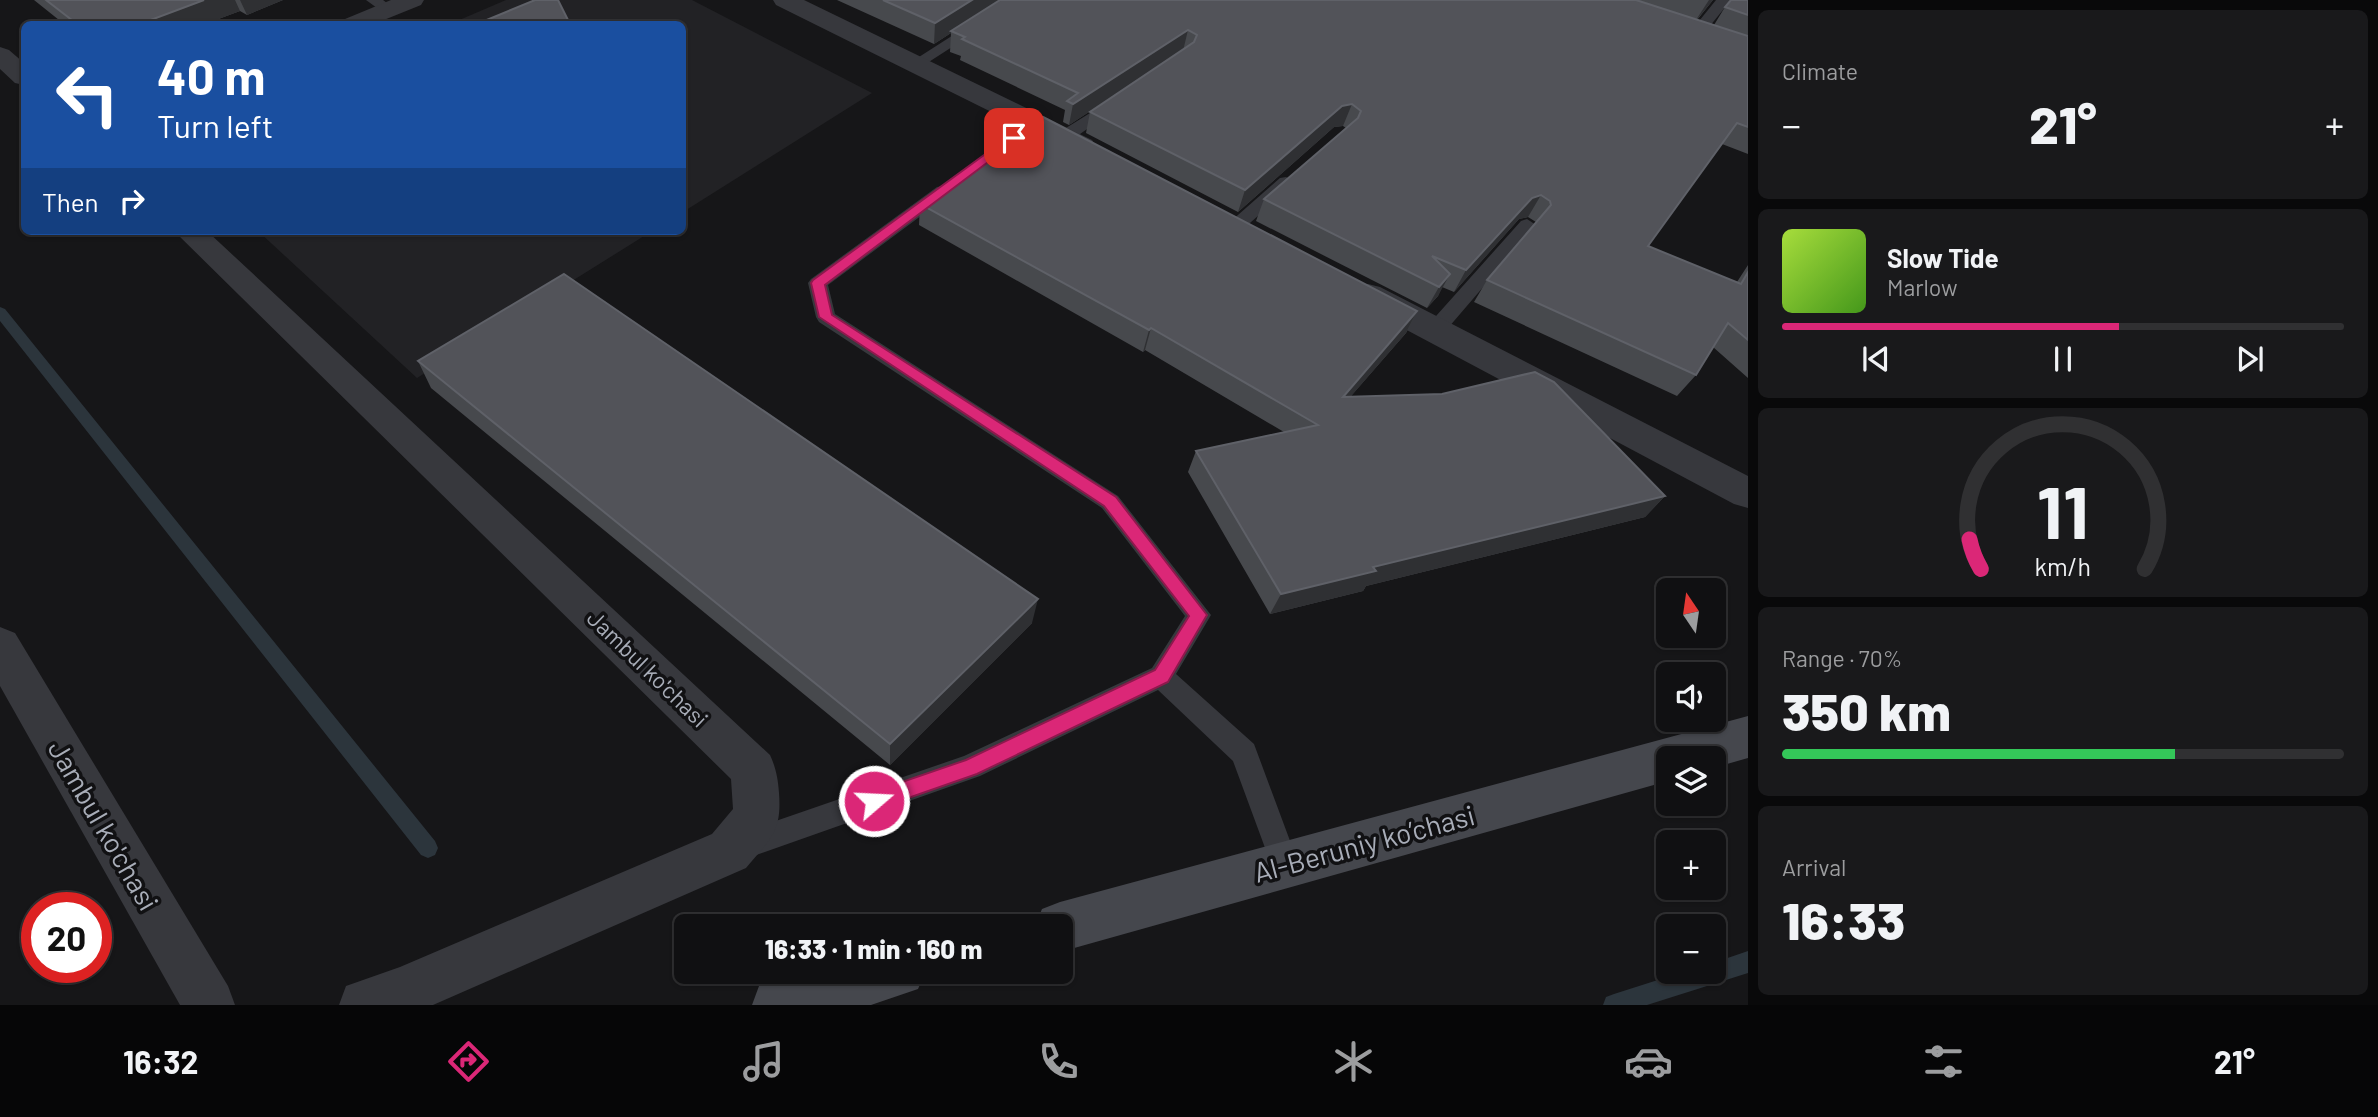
<!DOCTYPE html>
<meta charset="utf-8">
<style>
:root{--surface:#101012;--page:#19191b;--text:#f1f3f6;--muted:#9c9d9f;--line:#303032;--accent:#db2777}
body{margin:0;font-family:Barlow,sans-serif;background:var(--page);color:var(--text);height:100vh;display:flex;flex-direction:column;font-size:26px;white-space:nowrap}
*{box-sizing:border-box;margin:0}
p{font-size:23px;color:var(--muted)}
.icon{flex:none;width:38px;height:38px;fill:none;stroke:currentColor;stroke-width:2;stroke-linecap:round;stroke-linejoin:round}
.map{position:relative;flex:1;overflow:hidden}
.sheet{display:flex;flex-direction:column;gap:10px;padding:10px;background:#09090a;width:630px}
.sheet>*{flex:none}
.banner{position:absolute;left:21px;top:21px;width:665px;height:214px;border-radius:10px;box-shadow:0 2px 5px #0004,0 0 0 2px var(--line);background:#1a4fa0;color:#fff;overflow:hidden}
.needle{width:46px;rotate:347deg}
.tools{position:absolute;left:1656px;top:578px;display:grid;gap:14px}
.tools a{display:grid;place-items:center;width:70px;height:70px;border-radius:10px;background:var(--surface);box-shadow:0 2px 5px #0004,0 0 0 2px var(--line);font-size:35px}
.speed{position:absolute;left:21px;top:892px;display:flex;gap:14px;font-size:35px;font-weight:700;text-align:center}
.speed>*{display:grid;place-content:center;width:91px;height:91px;border-radius:50%;background:var(--surface);box-shadow:0 2px 5px #0004,0 0 0 2px var(--line);line-height:1}
.speed .limit{border:10px solid #d22;background:#fff;color:#111}
.pin{position:absolute;display:grid;place-items:center;width:60px;height:60px;color:#fff;margin:-30px;border-radius:14px;box-shadow:0 4px 10px #0006}
.me{position:absolute;width:77px;margin:-38px;rotate:71deg;stroke-linejoin:round;filter:drop-shadow(0 0 5px #0008)}
.turn{display:flex;align-items:center;gap:24px;height:147px;padding:0 21px;font-size:32px}
.turn .icon{width:91px;height:91px;stroke-width:2.5}
.turn b{display:block;font-size:49px;line-height:60px}
.then{display:flex;align-items:center;height:66px;padding:0 21px;background:#0003;gap:14px;font-size:26px}
.big{font-size:52px;font-weight:800;line-height:1.1}
.sheet .widget{flex:1;display:flex;flex-direction:column;justify-content:center;gap:10px;min-width:0;padding:0 24px;border-radius:10px;background:var(--page)}
.sheet .dial{align-items:center;gap:0}
.dial svg{height:182px;overflow:visible;fill:none;stroke:var(--line);stroke-width:7;stroke-linecap:round;text-anchor:middle}
.dial text{fill:var(--text);stroke:none}
.song{display:flex;align-items:center;gap:21px}
.cover{width:84px;height:84px;border-radius:10px;background:linear-gradient(135deg,hsl(80 70% 55%),hsl(100 70% 35%))}
.played{height:7px;border-radius:4px;background:linear-gradient(90deg,var(--accent) 60%,var(--line) 60%)}
.keys{display:flex;justify-content:space-around;direction:ltr}
.heat{display:flex;justify-content:space-between;align-items:center;font-size:38px;direction:ltr}
.charge{height:10px;border-radius:5px;background:linear-gradient(90deg,#34c759 70%,var(--line) 0)}
.trip{position:absolute;left:674px;top:914px;width:399px;height:70px;border-radius:10px;background:var(--surface);box-shadow:0 2px 5px #0004,0 0 0 2px var(--line);font-weight:800;line-height:70px;text-align:center}
.dock{display:flex;height:112px;justify-content:space-around;align-items:center;background:#060607;color:var(--muted)}
.dock .icon{width:49px;height:49px}
.dock .on{color:var(--accent)}
.dock b{font-size:32px;color:var(--text)}
main{display:flex;flex:1;min-height:0}
.map>svg:first-child{display:block}
.built{fill:#222225}
.lines{fill:none;stroke-linecap:round;stroke-linejoin:round}
.stream{fill:#2c353c;fill-rule:evenodd}
.service{fill:#37383d;fill-rule:evenodd}
.minor{fill:#37383d;fill-rule:evenodd}
.tertiary{fill:#37383d;fill-rule:evenodd}
.secondary{fill:#45474d;fill-rule:evenodd}
.wall{fill:#47494d}
.shaded-wall{fill:#2f3033}
.building{fill:#525359;stroke:#5f6168;stroke-width:2}
.route{fill:#db2777;stroke:#8e194d;stroke-width:2}
.labels{text-anchor:middle;dominant-baseline:central;stroke-width:7;stroke-linejoin:round;paint-order:stroke}
.street-label{font-size:23px;fill:#a8adb8;stroke:#111113}
.near-street-label{font-size:28px;fill:#a8adb8;stroke:#111113}
</style>
<main>
<div class="map">
<svg width="1748" height="1005" viewBox="0 0 1748 1005">
<rect width="100%" height="100%" fill="#161618"/>
<!-- built -->
<path class="built" d="M 506,0 L 692,0 L 872,93 L 683,212 L 682,24 L 450,24 Z
M 258,231 L 652,231 L 417,378 Z"/>
<g class="lines">
<!-- stream -->
<path class="stream" d="M 0,307 L 5,309 L 435,841 L 438,848 L 435,855 L 428,858 L 421,855 L 0,321 Z
M 1748,951 L 1748,973 L 1647,1005 L 1603,1005 L 1606,997 L 1614,994 L 1686,971 L 1713,971 L 1713,963 Z"/>
<!-- service -->
<path class="service" d="M 366,0 L 383,0 L 396,10 L 394,13 L 384,13 Z
M 1008,0 L 1025,0 L 921,67 L 911,67 L 908,64 Z
M 1716,0 L 1731,0 L 1701,37 L 1691,37 L 1689,34 L 1691,31 Z
M 1114,98 L 1122,103 L 1120,106 L 1070,141 L 1058,141 L 1056,137 L 1058,133 Z
M 1286,177 L 1295,182 L 1292,186 L 1242,230 L 1230,230 L 1227,226 L 1230,222 L 1280,178 Z
M 943,186 L 949,187 L 952,191 L 949,195 L 828,285 L 835,314 L 1118,496 L 1211,615 L 1176,674 L 1254,744 L 1299,865 L 1295,875 L 1285,879 L 1275,875 L 1233,761 L 1158,690 L 980,776 L 742,860 L 732,856 L 728,846 L 732,836 L 964,756 L 1152,668 L 1185,616 L 1102,508 L 819,322 L 816,317 L 808,283 L 811,279 L 937,187 Z
M 1527,219 L 1536,225 L 1533,229 L 1442,335 L 1428,335 L 1425,330 L 1428,325 L 1521,221 Z"/>
<!-- minor -->
<path class="minor" d="M 391,0 L 424,0 L 421,5 L 374,24 L 342,24 L 345,19 Z
M 773,0 L 804,0 L 1092,140 L 1096,146 L 1092,152 L 1082,155 L 1072,152 L 776,5 Z
M 0,47 L 9,50 L 24,63 L 24,85 L 15,83 L 0,69 Z
M 174,231 L 207,231 L 770,755 C 776,768 778,779 779,793 C 782,833 770,839 746,868 L 433,1005 L 339,1005 L 346,986 L 400,967 L 712,834 L 733,809 L 731,779 Z
M 1368,284 L 1380,287 L 1748,476 L 1748,508 L 1734,504 L 1356,303 L 1352,295 L 1356,287 Z"/>
<!-- tertiary -->
<path class="tertiary" d="M 0,627 L 15,633 L 228,986 L 235,1005 L 180,1005 L 0,686 Z"/>
<!-- secondary -->
<path class="secondary" d="M 1748,716 L 1748,758 L 1713,768 L 1713,758 L 1668,758 L 1668,781 L 1060,952 L 1060,926 L 1035,926 L 1042,909 L 1060,902 Z
M 805,971 L 926,971 L 918,989 L 871,1005 L 752,1005 L 759,986 Z"/>
</g>
<!-- wall -->
<path class="wall" d="M 34,0 L 283,0 L 247,15 L 240,11 L 205,24 L 64,24 Z
M 837,0 L 1713,0 L 1697,20 L 1714,25 L 1725,7 L 1748,0 L 1748,154 L 1722,144 L 1648,246 L 1737,282 L 1748,265 L 1748,378 L 1713,347 L 1696,375 L 1677,396 L 1474,302 L 1487,280 L 1536,222 L 1528,217 L 1519,219 L 1454,292 L 1442,287 L 1438,296 L 1427,308 L 1256,221 L 1264,199 L 1346,128 L 1343,126 L 1334,127 L 1238,212 L 1086,133 L 1090,112 L 1104,102 L 1069,125 L 1063,122 L 1065,110 L 960,60 L 961,56 L 950,52 L 951,33 L 934,44 Z
M 920,204 L 1417,311 L 1406,333 L 1351,396 L 1665,496 L 1645,517 L 1366,586 L 1363,591 L 1270,614 L 1188,472 L 1196,451 L 1284,432 L 1145,350 L 1143,352 L 919,225 Z
M 418,361 L 1032,623 L 890,765 L 431,388 Z"/>
<!-- shaded-wall -->
<path class="shaded-wall" d="M 204,0 L 235,0 L 240,11 L 205,24 L 140,24 Z
M 240,0 L 283,0 L 247,15 Z
M 972,0 L 1003,0 L 951,31 L 951,33 L 934,44 L 935,23 Z
M 1709,0 L 1713,0 L 1694,23 Z
M 1188,30 L 1183,51 L 1069,125 L 1073,104 Z
M 1352,104 L 1343,126 L 1334,127 L 1238,212 L 1245,190 L 1342,106 Z
M 1541,195 L 1528,217 L 1519,219 L 1454,292 L 1466,270 L 1532,198 Z
M 1450,274 L 1438,296 L 1427,308 L 1439,287 Z
M 1417,311 L 1406,333 L 1332,418 L 1343,397 Z
M 1151,328 L 1145,350 L 1143,352 L 1149,330 Z
M 1665,496 L 1645,517 L 1366,586 L 1363,591 L 1270,614 L 1281,594 L 1373,567 Z
M 1038,599 L 1032,623 L 890,765 L 890,744 Z"/>
<!-- building -->
<path class="building" d="M 46,0 L 204,0 L 140,24 L 77,24 Z
M 535,0 L 558,0 L 570,24 L 477,24 Z
M 883,0 L 972,0 L 935,23 Z
M 1000,0 L 1636,0 L 1748,36 L 1748,127 L 1737,123 L 1648,246 L 1741,284 L 1748,272 L 1748,340 L 1728,323 L 1696,375 L 1487,280 L 1551,205 L 1550,201 L 1541,195 L 1532,198 L 1466,270 L 1432,256 L 1450,274 L 1439,287 L 1264,199 L 1358,118 L 1361,111 L 1352,104 L 1342,106 L 1245,190 L 1090,112 L 1194,42 L 1197,35 L 1188,30 L 1073,104 L 1067,101 L 1078,93 L 962,39 L 965,37 L 951,31 Z
M 1731,0 L 1748,0 L 1748,15 L 1725,7 Z
M 1043,117 L 1417,311 L 1343,397 L 1442,394 L 1535,372 L 1554,382 L 1665,496 L 1373,567 L 1376,571 L 1281,594 L 1196,451 L 1318,425 L 1151,328 L 1149,330 L 920,204 Z
M 564,274 L 1038,599 L 890,744 L 418,361 Z"/>
<!-- route -->
<path class="route" d="M 1010,136 L 1020,138 L 825,285 L 832,315 L 1116,497 L 1207,615 L 1168,682 L 977,774 L 874,810 L 867,807 L 864,801 L 867,794 L 966,760 L 1155,670 L 1189,616 L 1104,506 L 819,317 L 811,283 L 813,280 Z"/>
<g class="labels">
<!-- street labels -->
<g class="street-label">
<text transform="translate(648 668) rotate(44)">Jambul ko'chasi</text>
</g>
<!-- near-street labels -->
<g class="near-street-label">
<text transform="translate(104 825) rotate(60)">Jambul ko'chasi</text>
<text transform="translate(1364 843) rotate(-15)">Al-Beruniy ko’chasi</text>
</g>
</g>
</svg>
<div class="tools">
<a><svg class="needle" viewBox="-14 -14 28 28"><path d="M0-13l5 13h-10z" fill="#e53935"/><path d="M0 13l5-13h-10z" fill="#9c9d9f"/></svg></a>
<a><svg class="icon" aria-label="sound" viewBox="0 0 24 24"><path d="M4 9h4l5-4v14l-5-4H4zM17 9q2 3 0 6"/></svg></a>
<a><svg class="icon" aria-label="layers" viewBox="0 0 24 24"><path d="M12 4l9 5-9 5-9-5zM3 14l9 5 9-5"/></svg></a>
<a>+</a>
<a>−</a>
</div>
<div class="speed"><div class="limit">20</div></div>
<div class="pin" style="left:1014px;top:138px;background:#d93025"><svg class="icon" aria-label="arrive" viewBox="0 0 24 24"><path d="M6 21V4h12l-3 4 3 4H6"/></svg></div>
<svg class="me" style="left:874px;top:801px" viewBox="-20 -20 40 40"><circle r="17" fill="#db2777" stroke="#fff" stroke-width="3"/><path d="M0-11L8 9 0 5-8 9z" fill="#fff"/></svg>
<div class="trip">16:33 · 1 min · 160 m</div>
<div class="banner">
<div class="turn"><svg class="icon" aria-label="left" viewBox="0 0 24 24"><path d="M17 20v-9H6M10 6l-5 5 5 5"/></svg><div><b>40 m</b>Turn left</div></div>
<div class="then">Then<svg class="icon" aria-label="right" viewBox="0 0 24 24"><path d="M7 20v-9h11M14 6l5 5-5 5"/></svg></div>
</div>
</div>
<section class="sheet">
<div class="widget"><p>Climate</p>
<div class="heat"><a>−</a><b class="big">21°</b><a>+</a></div>
</div>
<div class="widget">
<div class="song"><i class="cover"></i><div><b>Slow Tide</b><p>Marlow</p></div></div>
<div class="played"></div>
<div class="keys"><svg class="icon" aria-label="previous" viewBox="0 0 24 24"><path d="M18 5L8 12l10 7zM5 5v14"/></svg><svg class="icon" aria-label="pause" viewBox="0 0 24 24"><path d="M8 5v14M16 5v14"/></svg><svg class="icon" aria-label="next" viewBox="0 0 24 24"><path d="M6 5l10 7-10 7zM19 5v14"/></svg></div>
</div>
<div class="widget dial"><svg viewBox="0 0 100 80">
<path d="M14 69A42 42 0 1 1 86 69"/>
<path d="M14 69A42 42 0 0 1 9 56" stroke="#db2777"/>
<text x="50" y="56" font-size="32" font-weight="700">11</text>
<text x="50" y="72" font-size="11">km/h</text>
</svg></div>
<div class="widget"><p>Range · 70%</p><b class="big">350 km</b><div class="charge"></div></div>
<div class="widget"><p>Arrival</p><b class="big">16:33</b></div>
</section>
</main>
<nav class="dock">
<b>16:32</b>
<svg class="icon on" aria-label="directions" viewBox="0 0 24 24"><path d="M12 3l9 9-9 9-9-9zM9 14v-3h6M13 9l2 2-2 2"/></svg>
<svg class="icon" aria-label="music" viewBox="0 0 24 24"><path d="M9 18V5l10-2v13"/><circle cx="6" cy="18" r="3"/><circle cx="16" cy="16" r="3"/></svg>
<svg class="icon" aria-label="phone" viewBox="0 0 24 24"><path d="M5 4h4l2 5-3 2q2 4 5 5l2-3 5 2v4C11 20 4 13 5 4z"/></svg>
<svg class="icon" aria-label="climate" viewBox="0 0 24 24"><path d="M12 3v18M4 7l16 10M4 17L20 7"/></svg>
<svg class="icon" aria-label="car" viewBox="0 0 24 24"><path d="M5 17H2v-5l4-1 3-4h7l3 4 3 1v5h-3M9 17h6M6 11h13"/><circle cx="7" cy="17" r="2"/><circle cx="17" cy="17" r="2"/></svg>
<svg class="icon" aria-label="filters" viewBox="0 0 24 24"><path d="M4 7h16M4 17h16"/><circle cx="9" cy="7" r="2"/><circle cx="15" cy="17" r="2"/></svg>
<b>21°</b>
</nav>
